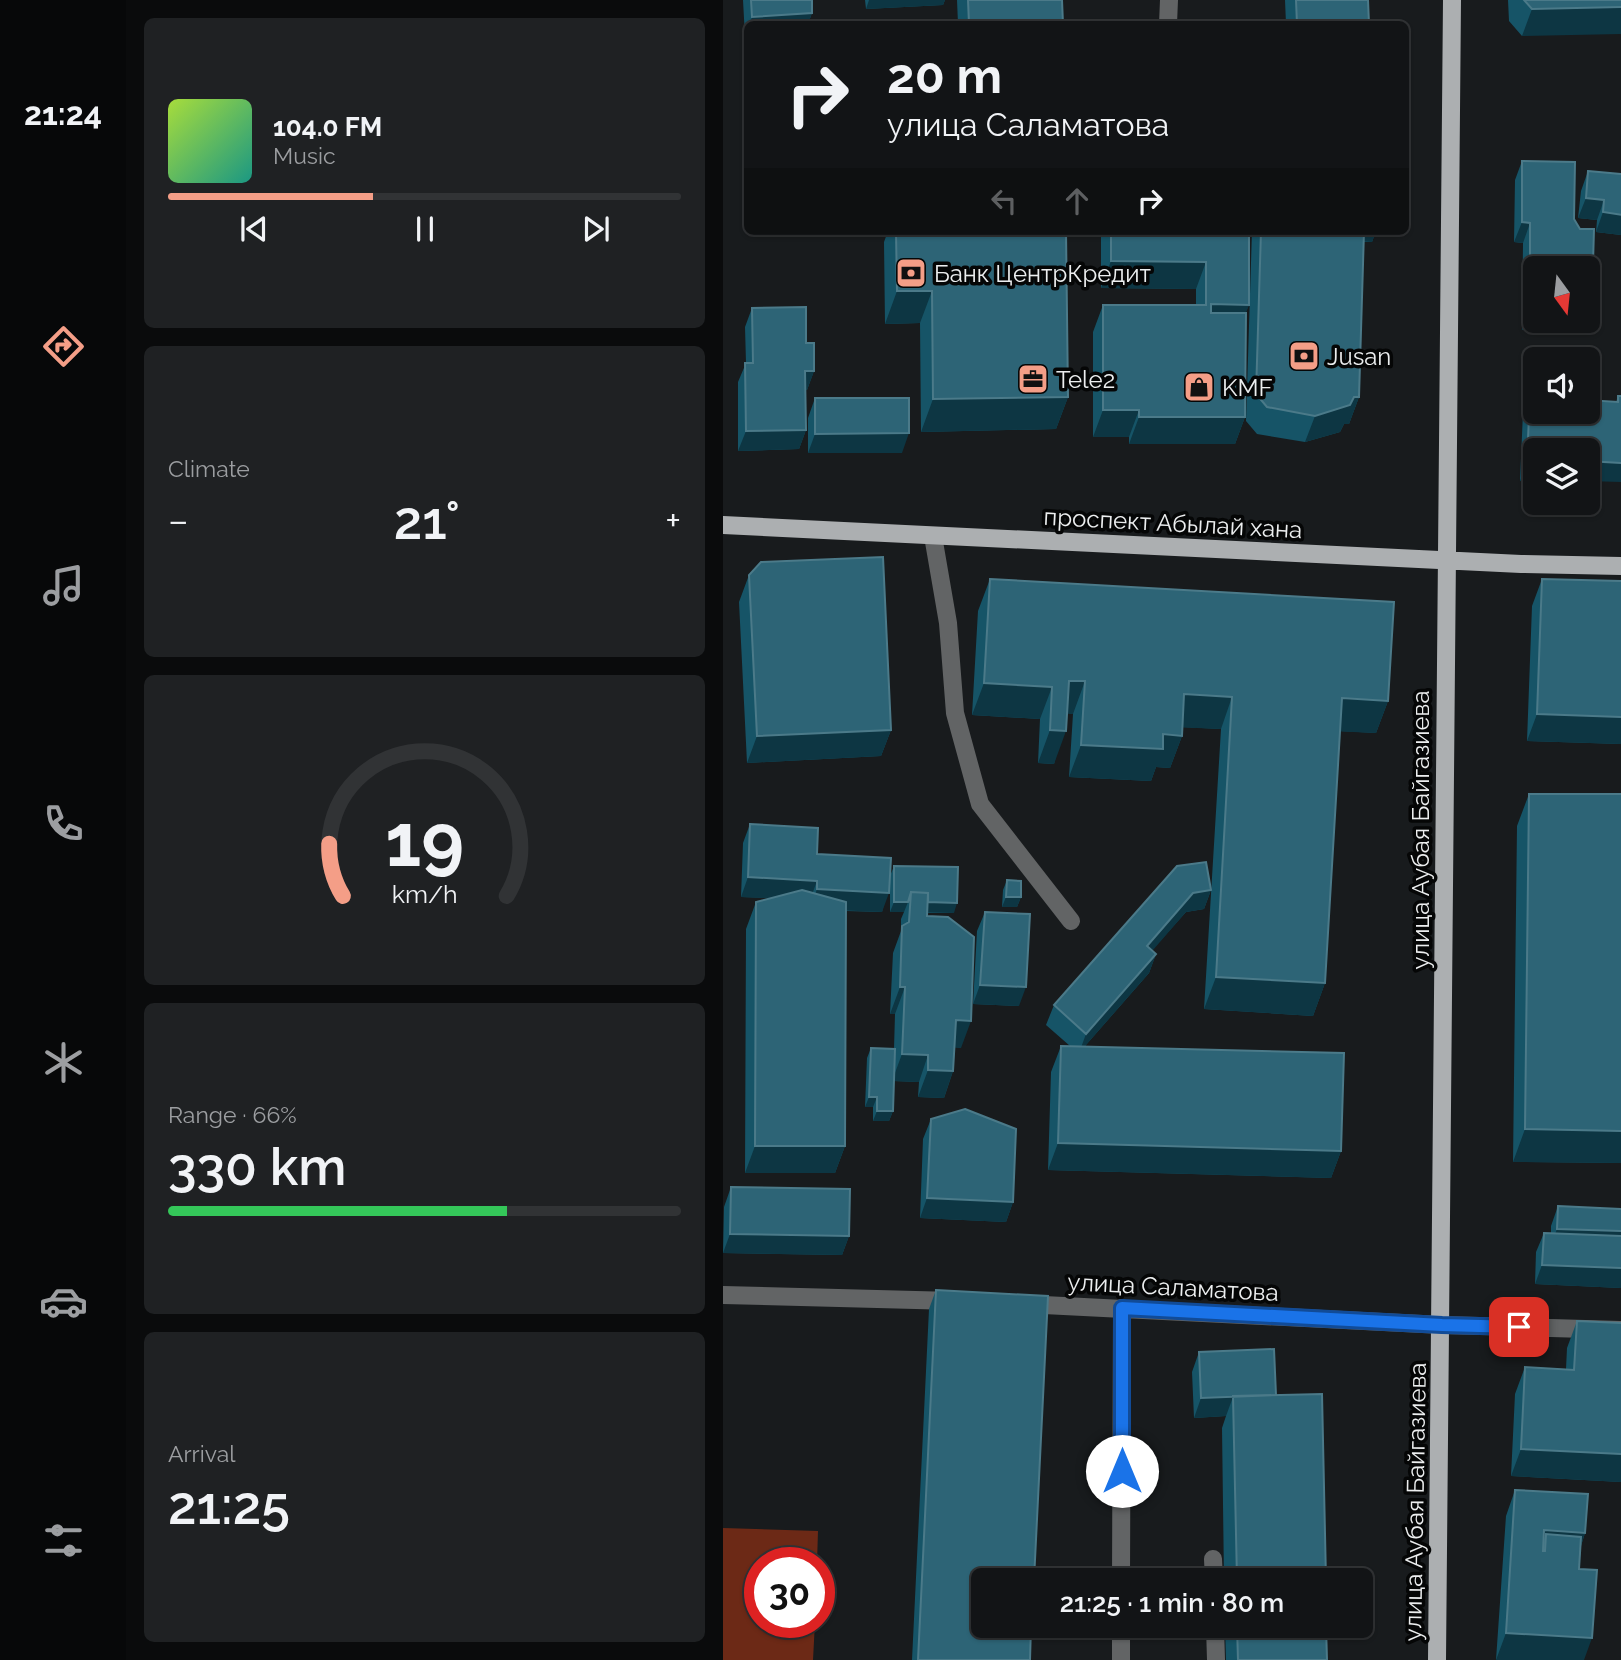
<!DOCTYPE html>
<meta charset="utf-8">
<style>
:root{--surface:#121416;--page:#1f2123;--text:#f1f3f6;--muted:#9c9ea1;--line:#313335;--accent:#f49e87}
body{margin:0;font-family:Raleway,sans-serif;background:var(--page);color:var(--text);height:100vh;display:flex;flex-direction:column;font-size:26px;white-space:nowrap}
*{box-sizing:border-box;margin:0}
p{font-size:23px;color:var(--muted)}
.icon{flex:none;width:38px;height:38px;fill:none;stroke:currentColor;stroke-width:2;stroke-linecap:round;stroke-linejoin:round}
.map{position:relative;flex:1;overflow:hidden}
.sheet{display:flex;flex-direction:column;gap:18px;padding:18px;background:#0a0b0c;width:597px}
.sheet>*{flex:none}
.guide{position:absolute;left:21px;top:21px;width:665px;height:214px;border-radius:10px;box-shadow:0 2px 5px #0004,0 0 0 2px var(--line);background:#121416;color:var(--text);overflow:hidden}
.needle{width:46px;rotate:165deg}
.fabs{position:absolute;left:800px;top:256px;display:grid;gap:14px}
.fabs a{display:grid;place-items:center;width:77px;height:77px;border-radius:10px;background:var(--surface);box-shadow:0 2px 5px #0004,0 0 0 2px var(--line);font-size:35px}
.speed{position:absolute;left:21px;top:1547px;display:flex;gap:14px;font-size:35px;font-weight:700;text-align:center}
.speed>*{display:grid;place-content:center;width:91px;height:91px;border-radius:50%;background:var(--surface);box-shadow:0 2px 5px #0004,0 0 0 2px var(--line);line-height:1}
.speed .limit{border:10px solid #d22;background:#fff;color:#111}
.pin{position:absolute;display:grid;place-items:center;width:60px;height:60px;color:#fff;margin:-30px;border-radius:14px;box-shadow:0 4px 10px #0006}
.me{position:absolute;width:77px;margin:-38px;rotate:0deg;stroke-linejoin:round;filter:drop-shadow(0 0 5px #0008)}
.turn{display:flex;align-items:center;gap:24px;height:147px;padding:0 28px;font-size:32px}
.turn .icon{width:91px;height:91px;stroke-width:2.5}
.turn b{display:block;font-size:49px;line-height:60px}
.lanes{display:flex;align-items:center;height:66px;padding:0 28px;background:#0003;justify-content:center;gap:35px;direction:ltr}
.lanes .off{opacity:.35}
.big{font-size:52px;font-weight:600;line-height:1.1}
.sheet .card{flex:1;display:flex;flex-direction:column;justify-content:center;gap:10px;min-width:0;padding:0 24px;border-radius:10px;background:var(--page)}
.sheet .dial{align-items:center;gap:0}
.dial svg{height:182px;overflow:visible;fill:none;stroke:var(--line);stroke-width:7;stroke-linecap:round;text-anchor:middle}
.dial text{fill:var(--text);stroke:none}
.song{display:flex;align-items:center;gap:21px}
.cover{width:84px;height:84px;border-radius:10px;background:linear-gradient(135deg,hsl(80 70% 55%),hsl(170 70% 35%))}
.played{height:7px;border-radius:4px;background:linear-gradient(90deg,var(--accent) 40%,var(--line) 40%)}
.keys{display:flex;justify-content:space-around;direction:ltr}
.heat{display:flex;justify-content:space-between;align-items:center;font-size:38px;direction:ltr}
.charge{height:10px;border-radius:5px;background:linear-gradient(90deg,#34c759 66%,var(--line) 0)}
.trip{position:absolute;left:248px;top:1568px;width:402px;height:70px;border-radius:10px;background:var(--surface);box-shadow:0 2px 5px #0004,0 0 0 2px var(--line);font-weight:600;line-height:70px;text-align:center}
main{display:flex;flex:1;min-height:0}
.menu{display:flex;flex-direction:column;width:126px;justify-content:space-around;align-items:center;background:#070809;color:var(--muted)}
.menu .icon{width:49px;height:49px}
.menu .selected{color:var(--accent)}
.menu b{font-size:32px;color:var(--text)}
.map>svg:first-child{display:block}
.green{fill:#6c2916}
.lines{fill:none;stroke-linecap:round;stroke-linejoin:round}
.minor{stroke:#626465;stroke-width:18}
.major{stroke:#acafb1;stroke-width:18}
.wall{fill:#165467}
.shaded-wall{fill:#0d3643}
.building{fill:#2d6476;stroke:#4b7a89;stroke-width:2}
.route-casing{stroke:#114b97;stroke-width:18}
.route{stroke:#1a73e8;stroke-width:12}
.labels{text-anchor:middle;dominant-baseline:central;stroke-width:7;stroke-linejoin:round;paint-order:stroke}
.poi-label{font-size:24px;fill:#eceeef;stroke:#050606;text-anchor:start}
.street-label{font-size:24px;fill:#eceeef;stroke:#050606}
</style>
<main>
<nav class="menu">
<b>21:24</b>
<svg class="icon selected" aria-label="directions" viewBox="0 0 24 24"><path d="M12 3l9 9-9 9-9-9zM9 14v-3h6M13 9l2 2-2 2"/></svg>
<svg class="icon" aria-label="music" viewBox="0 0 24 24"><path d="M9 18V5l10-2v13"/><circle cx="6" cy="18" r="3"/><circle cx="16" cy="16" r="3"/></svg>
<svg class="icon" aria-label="phone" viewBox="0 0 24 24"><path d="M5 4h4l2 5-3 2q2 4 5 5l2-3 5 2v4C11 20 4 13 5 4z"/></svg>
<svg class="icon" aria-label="climate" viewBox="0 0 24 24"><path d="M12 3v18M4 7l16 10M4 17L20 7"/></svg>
<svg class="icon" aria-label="car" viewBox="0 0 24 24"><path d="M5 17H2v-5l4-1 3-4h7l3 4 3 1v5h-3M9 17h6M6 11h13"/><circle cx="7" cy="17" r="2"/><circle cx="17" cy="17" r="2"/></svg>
<svg class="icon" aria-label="filters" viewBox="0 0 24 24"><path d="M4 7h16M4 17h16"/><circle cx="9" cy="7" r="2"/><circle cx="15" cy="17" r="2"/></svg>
</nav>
<section class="sheet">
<div class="card">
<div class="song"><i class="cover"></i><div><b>104.0 FM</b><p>Music</p></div></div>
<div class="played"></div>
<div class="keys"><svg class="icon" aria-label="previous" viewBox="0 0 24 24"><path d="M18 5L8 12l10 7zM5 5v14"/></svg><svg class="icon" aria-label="pause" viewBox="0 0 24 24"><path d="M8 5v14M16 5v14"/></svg><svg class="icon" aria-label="next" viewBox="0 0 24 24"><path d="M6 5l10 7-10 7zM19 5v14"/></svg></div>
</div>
<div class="card"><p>Climate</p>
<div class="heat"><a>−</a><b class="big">21°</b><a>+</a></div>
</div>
<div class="card dial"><svg viewBox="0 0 100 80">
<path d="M14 69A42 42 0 1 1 86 69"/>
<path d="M14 69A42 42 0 0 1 8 46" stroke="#f49e87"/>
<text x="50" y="56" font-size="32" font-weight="700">19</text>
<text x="50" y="72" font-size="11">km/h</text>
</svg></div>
<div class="card"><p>Range · 66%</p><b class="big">330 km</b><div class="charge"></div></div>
<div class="card"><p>Arrival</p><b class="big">21:25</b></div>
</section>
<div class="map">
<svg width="899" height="1660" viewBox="0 0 899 1660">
<rect width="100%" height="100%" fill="#181b1d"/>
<!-- green -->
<path class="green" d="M 0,1528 L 95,1531 L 94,1563 L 37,1563 L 37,1622 L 92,1622 L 90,1660 L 0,1660 Z"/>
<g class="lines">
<!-- minor -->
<path class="minor" d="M 445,24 L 446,0
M 210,536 L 225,623 L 232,713 L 257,804 L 348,921
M 0,1295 L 231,1301
M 301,1304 L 719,1325 L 899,1330
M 490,1559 L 491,1580
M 398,1580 L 399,1308
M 492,1626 L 493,1660
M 398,1660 L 398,1626"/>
<!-- major -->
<path class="major" d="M 0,525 L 798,564 L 899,566
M 714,1660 L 729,0"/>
</g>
<!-- wall -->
<path class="wall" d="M 20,0 L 89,0 L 89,13 L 85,24 L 24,24 L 24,37 L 22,37 Z
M 142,0 L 222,0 L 220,5 L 143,9 Z
M 234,0 L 339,0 L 340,24 L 235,24 Z
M 562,0 L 645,0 L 646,24 L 563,24 Z
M 785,0 L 899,0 L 799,36 L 786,21 Z
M 799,161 L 852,162 L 812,268 L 874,311 L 867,331 L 799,330 L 800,243 L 791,242 L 792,180 Z
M 865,171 L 899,174 L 899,235 L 873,232 L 874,220 L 855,218 L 858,191 Z
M 165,231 L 343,231 L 345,397 L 333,429 L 198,432 L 197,323 L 162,324 L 161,242 Z
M 378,231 L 526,231 L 526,305 L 522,313 L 522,417 L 512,444 L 406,444 L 406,437 L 370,437 L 370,332 L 380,305 L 473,305 L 473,289 L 378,288 Z
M 529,231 L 653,231 L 649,242 L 640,242 L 636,397 L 626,424 L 621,424 L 617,432 L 582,442 L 534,434 L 523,421 Z
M 29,308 L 83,343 L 91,371 L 84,390 L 82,390 L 83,430 L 76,449 L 15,451 L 15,382 L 23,363 L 22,327 Z
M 807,393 L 812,411 L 893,402 L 895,396 L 899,396 L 864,481 L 812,450 L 812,482 L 797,481 L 800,412 Z
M 92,398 L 179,453 L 85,453 L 85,418 Z
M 26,575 L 168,730 L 158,756 L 24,763 L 16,602 Z
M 267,579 L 665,701 L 653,733 L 617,731 L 602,983 L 590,1016 L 481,1009 L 498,729 L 459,727 L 459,736 L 447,768 L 433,767 L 428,781 L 346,777 L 350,714 L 344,713 L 331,764 L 315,763 L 317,719 L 249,715 L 255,611 Z
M 819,579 L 899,581 L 899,744 L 804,741 L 809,606 Z
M 806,794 L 899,794 L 899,1163 L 790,1162 L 794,826 Z
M 27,824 L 94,854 L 167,876 L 171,866 L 231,913 L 204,913 L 204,916 L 238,1048 L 232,1047 L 230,1071 L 221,1098 L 195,1097 L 196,1082 L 171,1081 L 170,1111 L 166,1121 L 150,1121 L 150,1107 L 142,1107 L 144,1058 L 148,1048 L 171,1049 L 172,1014 L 167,1014 L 170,953 L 178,931 L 178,919 L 181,912 L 167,912 L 167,880 L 159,912 L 123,911 L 122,1146 L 112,1173 L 22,1173 L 23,929 L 33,902 L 48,898 L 18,897 L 20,843 Z
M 284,880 L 298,897 L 294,907 L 279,907 L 280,890 Z
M 488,890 L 481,909 L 463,912 L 429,950 L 433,954 L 426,973 L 362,1046 L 618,1151 L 608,1178 L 325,1170 L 328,1072 L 338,1046 L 347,1046 L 323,1025 L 331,1005 Z
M 262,912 L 296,1006 L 250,1004 L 254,931 Z
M 208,1119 L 290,1202 L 283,1222 L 197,1218 L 200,1139 Z
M 8,1187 L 126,1236 L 119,1255 L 0,1253 L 1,1207 Z
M 835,1206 L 899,1209 L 899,1288 L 812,1284 L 813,1252 L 821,1233 L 828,1233 L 828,1226 Z
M 213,1290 L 307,1660 L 189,1660 L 206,1309 Z
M 854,1321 L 899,1323 L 899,1482 L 788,1476 L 792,1394 L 802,1367 L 843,1369 L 844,1348 Z
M 476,1352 L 553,1395 L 603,1580 L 501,1580 L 499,1428 L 503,1416 L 471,1418 L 469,1372 Z
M 792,1490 L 862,1533 L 858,1546 L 856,1569 L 773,1660 L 783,1516 Z
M 502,1626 L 603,1626 L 604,1660 L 503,1660 Z"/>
<!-- shaded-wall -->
<path class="shaded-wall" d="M 146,0 L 222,0 L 220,5 L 143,9 Z
M 899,7 L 899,34 L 799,36 L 809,9 Z
M 89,13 L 85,24 L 27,24 L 29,17 Z
M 863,198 L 881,200 L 874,220 L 855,218 Z
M 880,212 L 899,215 L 899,235 L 873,232 Z
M 799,222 L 807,223 L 800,243 L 791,242 Z
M 635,231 L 653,231 L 649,242 L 631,241 Z
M 388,261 L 483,262 L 473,289 L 378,288 Z
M 855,263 L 870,264 L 864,280 L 864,268 L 853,268 Z
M 174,291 L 209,291 L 197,323 L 162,324 Z
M 488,304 L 526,305 L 516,331 L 478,331 Z
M 807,310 L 812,310 L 812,320 L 864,320 L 864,311 L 874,311 L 867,331 L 799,330 Z
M 82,371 L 91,371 L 84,390 L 75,390 Z
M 345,397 L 333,429 L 198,432 L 210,399 Z
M 631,397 L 636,397 L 626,424 L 621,424 L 617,432 L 582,442 L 592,416 Z
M 380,410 L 416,410 L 406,437 L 370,437 Z
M 416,417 L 522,417 L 512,444 L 406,444 Z
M 83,430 L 76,449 L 15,451 L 23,431 Z
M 186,433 L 179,453 L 85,453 L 92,434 Z
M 864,461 L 899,463 L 899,482 L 864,481 Z
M 804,462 L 812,462 L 812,482 L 797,481 Z
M 346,681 L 362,681 L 350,714 L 335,713 Z
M 261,683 L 329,687 L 317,719 L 249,715 Z
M 461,694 L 509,697 L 498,729 L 449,727 Z
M 619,698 L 665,701 L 653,733 L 607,731 Z
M 814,714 L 899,717 L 899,744 L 804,741 Z
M 168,730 L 158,756 L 24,763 L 34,736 Z
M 327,730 L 343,731 L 331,764 L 315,763 Z
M 440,734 L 459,736 L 447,768 L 433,767 L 428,781 L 346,777 L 358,745 Z
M 25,877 L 94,881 L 87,900 L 18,897 Z
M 94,889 L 166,893 L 159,912 L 87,909 Z
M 488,890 L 481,909 L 463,912 L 417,965 L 424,946 L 470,893 Z
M 283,897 L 298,897 L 294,907 L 279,907 Z
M 171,902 L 185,902 L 181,912 L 167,912 Z
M 188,902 L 234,903 L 231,913 L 187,912 Z
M 433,954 L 426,973 L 356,1053 L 363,1034 Z
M 493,977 L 602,983 L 590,1016 L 481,1009 Z
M 257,985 L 303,987 L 296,1006 L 250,1004 Z
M 177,987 L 182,987 L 172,1014 L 167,1014 Z
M 233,1020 L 248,1021 L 238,1048 L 223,1047 Z
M 179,1054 L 205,1055 L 196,1082 L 169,1081 Z
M 205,1070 L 230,1071 L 221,1098 L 195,1097 Z
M 146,1097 L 154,1097 L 150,1107 L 142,1107 Z
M 154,1111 L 170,1111 L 166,1121 L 150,1121 Z
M 802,1129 L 899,1131 L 899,1163 L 790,1162 Z
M 335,1143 L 618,1151 L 608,1178 L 325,1170 Z
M 32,1146 L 122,1146 L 112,1173 L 22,1173 Z
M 204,1198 L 290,1202 L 283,1222 L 197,1218 Z
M 834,1229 L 899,1231 L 899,1251 L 827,1248 Z
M 7,1234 L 126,1236 L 119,1255 L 0,1253 Z
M 819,1265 L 899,1268 L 899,1288 L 812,1284 Z
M 510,1397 L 503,1416 L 471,1418 L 478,1398 Z
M 798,1449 L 899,1454 L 899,1482 L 788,1476 Z
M 821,1530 L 862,1533 L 853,1560 L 822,1551 L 823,1534 L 814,1557 Z
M 783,1633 L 869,1638 L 861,1660 L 773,1660 Z"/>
<!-- building -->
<path class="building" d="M 28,0 L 89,0 L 89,13 L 29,17 Z
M 245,0 L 339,0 L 340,24 L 246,24 Z
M 573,0 L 645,0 L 646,24 L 574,24 Z
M 801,0 L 899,0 L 899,7 L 809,9 Z
M 799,161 L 852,162 L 851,219 L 857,229 L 871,229 L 870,264 L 855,263 L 855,268 L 812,268 L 812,310 L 807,310 L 807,223 L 799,222 Z
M 865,171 L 899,174 L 899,215 L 880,212 L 881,200 L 863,198 Z
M 173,231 L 343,231 L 345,397 L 210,399 L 209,291 L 174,291 Z
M 388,231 L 526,231 L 526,305 L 488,304 L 488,313 L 523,313 L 522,417 L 416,417 L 416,410 L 380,410 L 380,305 L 483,305 L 483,262 L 388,261 Z
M 538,231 L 641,231 L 636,397 L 631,397 L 627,405 L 592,416 L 544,407 L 533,394 Z
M 864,294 L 874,294 L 874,311 L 864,311 Z
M 83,307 L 83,343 L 91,343 L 91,371 L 82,371 L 83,430 L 23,431 L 22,363 L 30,363 L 29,308 Z
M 807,393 L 812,393 L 812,411 L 864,411 L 864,400 L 895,402 L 895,396 L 899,396 L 899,463 L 864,461 L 864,450 L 812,450 L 812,462 L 804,462 Z
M 92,398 L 186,398 L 186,433 L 92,434 Z
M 160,557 L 168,730 L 34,736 L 26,575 L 38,562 Z
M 267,579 L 671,602 L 665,701 L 619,698 L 602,983 L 493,977 L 509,697 L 461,694 L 459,736 L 440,734 L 440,749 L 358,745 L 362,681 L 346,681 L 343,731 L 327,730 L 329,687 L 261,683 Z
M 819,579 L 899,581 L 899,717 L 814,714 Z
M 806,794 L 899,794 L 899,1131 L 802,1129 Z
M 27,824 L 95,828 L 94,854 L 168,858 L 166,893 L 94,889 L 94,881 L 25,877 Z
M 483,862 L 488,890 L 470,893 L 424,946 L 433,954 L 363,1034 L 331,1005 L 454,866 Z
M 171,866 L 235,867 L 234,903 L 205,902 L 205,893 L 188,892 L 185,902 L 171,902 Z
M 284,880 L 298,881 L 298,897 L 283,897 Z
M 79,890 L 123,902 L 122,1146 L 32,1146 L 33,902 Z
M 188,892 L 205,893 L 204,916 L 225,917 L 251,937 L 248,1021 L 233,1020 L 230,1071 L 205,1070 L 205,1055 L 179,1054 L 182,987 L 177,987 L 179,926 L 186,922 Z
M 262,912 L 307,914 L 303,987 L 257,985 Z
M 338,1046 L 621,1053 L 618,1151 L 335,1143 Z
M 148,1048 L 172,1049 L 170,1111 L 154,1111 L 154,1097 L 146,1097 Z
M 242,1109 L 293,1129 L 290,1202 L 204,1198 L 208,1119 Z
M 8,1187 L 127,1189 L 126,1236 L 7,1234 Z
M 835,1206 L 899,1209 L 899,1231 L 834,1229 Z
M 821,1233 L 899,1236 L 899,1268 L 819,1265 Z
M 213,1290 L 325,1296 L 311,1580 L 261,1580 L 261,1626 L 308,1626 L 307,1660 L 195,1660 Z
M 854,1321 L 899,1323 L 899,1454 L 798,1449 L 802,1367 L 851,1370 Z
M 551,1349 L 553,1395 L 478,1398 L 476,1352 Z
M 599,1394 L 603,1580 L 514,1580 L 510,1396 Z
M 792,1490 L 865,1494 L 862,1533 L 821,1530 L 820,1551 L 822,1551 L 823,1534 L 858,1537 L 856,1569 L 874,1570 L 869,1638 L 783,1633 Z
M 514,1626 L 603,1626 L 604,1660 L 515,1660 Z"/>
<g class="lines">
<!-- route casing -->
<g class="route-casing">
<path id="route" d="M 399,1471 L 399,1308 L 719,1325 L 796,1327"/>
</g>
<!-- route -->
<use href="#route" class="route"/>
</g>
<!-- icons -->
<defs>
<g id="bank-square" transform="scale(1.575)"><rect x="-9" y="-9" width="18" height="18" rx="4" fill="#f49e87" stroke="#050606"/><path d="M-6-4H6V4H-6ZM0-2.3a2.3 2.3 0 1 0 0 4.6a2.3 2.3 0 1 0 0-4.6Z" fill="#111"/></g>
<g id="office-square" transform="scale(1.575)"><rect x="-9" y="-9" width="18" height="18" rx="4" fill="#f49e87" stroke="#050606"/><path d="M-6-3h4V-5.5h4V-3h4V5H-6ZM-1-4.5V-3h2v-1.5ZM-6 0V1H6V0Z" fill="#111"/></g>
<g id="shop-square" transform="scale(1.575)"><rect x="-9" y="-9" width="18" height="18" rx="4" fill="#f49e87" stroke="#050606"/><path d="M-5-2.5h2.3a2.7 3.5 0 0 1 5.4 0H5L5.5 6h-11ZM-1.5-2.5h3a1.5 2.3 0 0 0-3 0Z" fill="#111"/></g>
</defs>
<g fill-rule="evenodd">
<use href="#bank-square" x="188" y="273"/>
<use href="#bank-square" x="581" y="356"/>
<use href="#office-square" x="310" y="379"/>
<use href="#shop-square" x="476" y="387"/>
</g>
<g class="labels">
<!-- poi labels -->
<g class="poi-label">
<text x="211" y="273">Банк ЦентрКредит</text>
<text x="604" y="356">Jusan</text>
<text x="333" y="379">Tele2</text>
<text x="499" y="387">KMF</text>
</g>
<!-- street labels -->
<g class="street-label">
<text transform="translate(450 523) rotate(3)">проспект Абылай хана</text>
<text transform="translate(697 830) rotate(-90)">улица Аубая Байгазиева</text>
<text transform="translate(450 1287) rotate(3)">улица Саламатова</text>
<text transform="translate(692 1502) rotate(-89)">улица Аубая Байгазиева</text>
</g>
</g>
</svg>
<div class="fabs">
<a><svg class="needle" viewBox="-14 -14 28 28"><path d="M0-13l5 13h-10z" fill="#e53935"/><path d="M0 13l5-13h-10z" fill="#9c9ea1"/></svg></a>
<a><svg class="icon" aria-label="sound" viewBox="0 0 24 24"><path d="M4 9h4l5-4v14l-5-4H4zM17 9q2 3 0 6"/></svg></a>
<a><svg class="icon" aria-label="layers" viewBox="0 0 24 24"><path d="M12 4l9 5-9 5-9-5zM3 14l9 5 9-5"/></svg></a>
</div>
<div class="speed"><div class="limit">30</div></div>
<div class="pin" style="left:796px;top:1327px;background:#d93025"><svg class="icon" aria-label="arrive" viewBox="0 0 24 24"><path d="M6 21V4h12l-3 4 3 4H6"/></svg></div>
<svg class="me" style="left:399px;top:1471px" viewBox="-20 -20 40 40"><circle r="19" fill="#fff"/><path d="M0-13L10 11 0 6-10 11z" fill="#1a73e8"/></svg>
<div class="trip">21:25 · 1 min · 80 m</div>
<div class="guide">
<div class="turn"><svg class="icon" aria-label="right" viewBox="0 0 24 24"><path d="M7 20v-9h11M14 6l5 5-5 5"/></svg><div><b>20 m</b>улица Саламатова</div></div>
<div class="lanes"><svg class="icon off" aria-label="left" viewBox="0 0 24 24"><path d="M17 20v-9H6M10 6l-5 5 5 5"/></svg><svg class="icon off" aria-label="ahead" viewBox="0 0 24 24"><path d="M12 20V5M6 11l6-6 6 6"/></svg><svg class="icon" aria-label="right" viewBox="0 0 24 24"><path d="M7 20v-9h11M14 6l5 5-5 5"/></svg></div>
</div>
</div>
</main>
